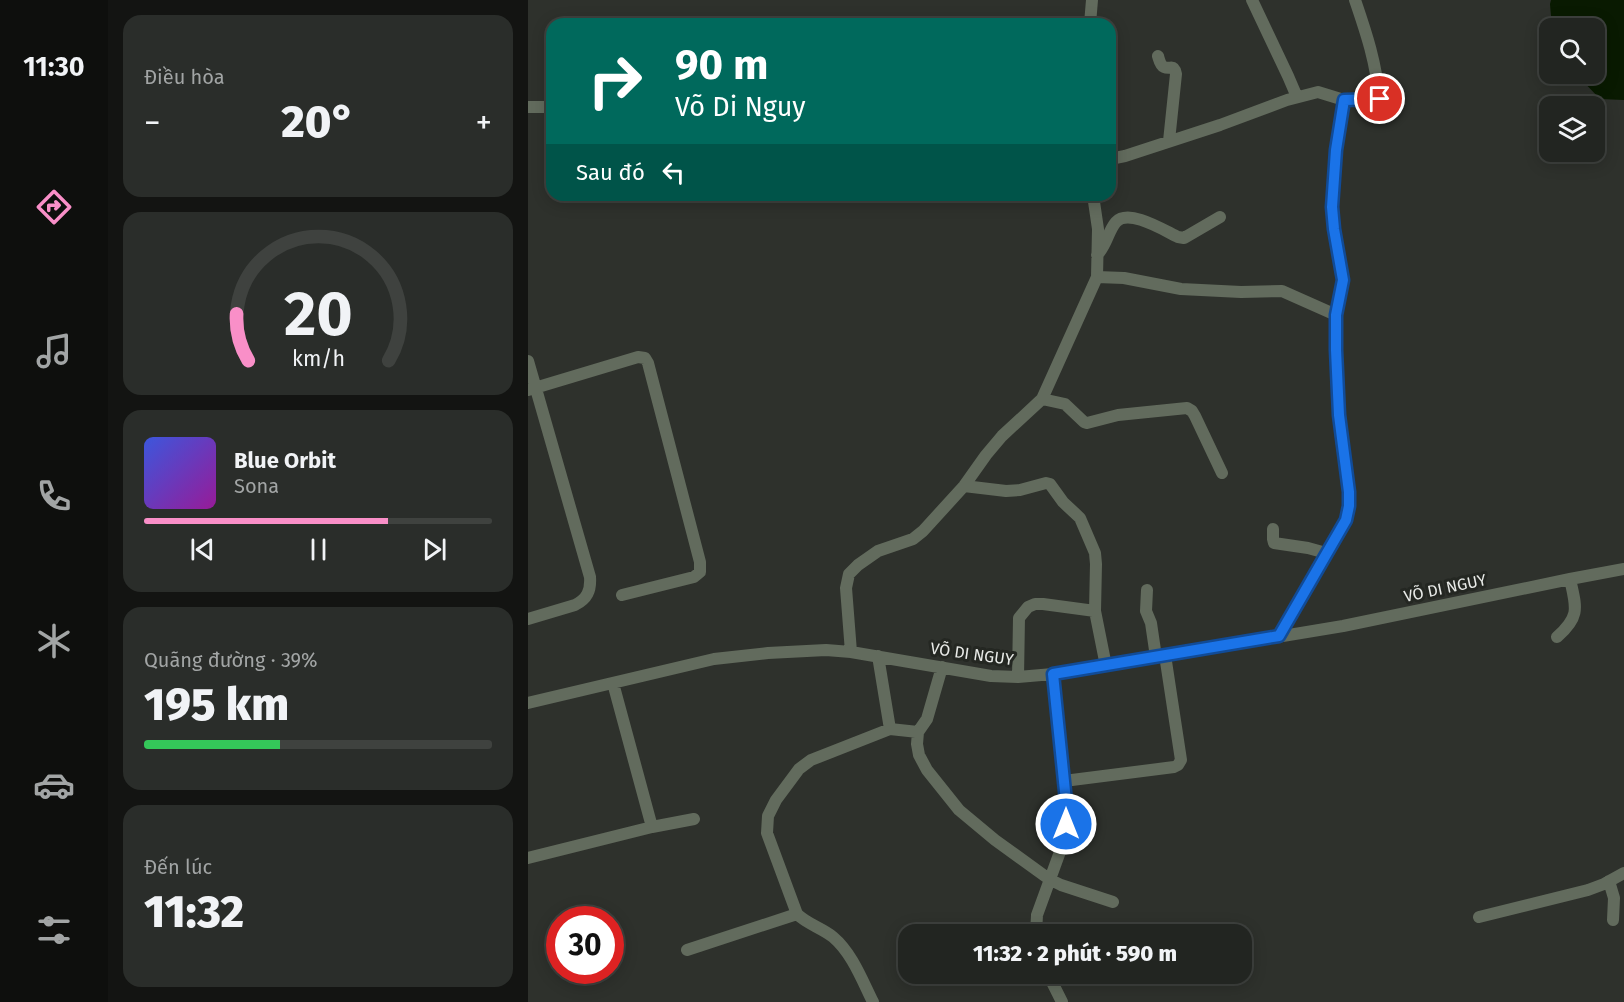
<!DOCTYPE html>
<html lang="vi">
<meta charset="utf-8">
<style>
:root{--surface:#222521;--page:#2a2d2a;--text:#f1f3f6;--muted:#a2a5a5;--line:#3f423f;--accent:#f98fc8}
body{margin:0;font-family:"Fira Sans",sans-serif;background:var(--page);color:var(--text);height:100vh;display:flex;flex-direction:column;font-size:22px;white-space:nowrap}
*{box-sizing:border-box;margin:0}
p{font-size:20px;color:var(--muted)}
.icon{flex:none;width:33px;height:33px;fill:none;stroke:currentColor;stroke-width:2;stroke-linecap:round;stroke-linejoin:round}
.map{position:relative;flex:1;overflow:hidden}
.panel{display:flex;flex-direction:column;gap:15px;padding:15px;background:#131412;width:420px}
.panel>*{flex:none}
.guide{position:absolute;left:18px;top:18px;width:570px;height:183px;border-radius:18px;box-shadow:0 3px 15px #0003,0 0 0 2px var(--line);background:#00695c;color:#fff;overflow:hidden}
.fabs{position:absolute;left:1011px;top:18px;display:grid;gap:12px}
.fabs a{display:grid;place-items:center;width:66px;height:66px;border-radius:12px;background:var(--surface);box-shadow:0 3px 15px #0003,0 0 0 2px var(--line);font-size:30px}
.speed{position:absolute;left:18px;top:906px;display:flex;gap:12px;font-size:30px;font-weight:700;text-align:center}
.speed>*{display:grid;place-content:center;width:78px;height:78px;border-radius:50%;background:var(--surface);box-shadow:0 3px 15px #0003,0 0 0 2px var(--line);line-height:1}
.speed .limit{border:9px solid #d22;background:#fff;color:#111}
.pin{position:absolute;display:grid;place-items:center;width:51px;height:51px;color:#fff;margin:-26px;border:3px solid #fff;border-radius:50%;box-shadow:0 2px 6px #0007}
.me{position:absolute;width:66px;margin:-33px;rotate:0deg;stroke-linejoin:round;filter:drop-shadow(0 0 4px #0008)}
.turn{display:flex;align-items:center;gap:21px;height:126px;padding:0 30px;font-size:27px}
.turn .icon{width:78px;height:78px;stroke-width:2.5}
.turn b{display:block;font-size:42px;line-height:51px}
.then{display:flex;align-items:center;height:57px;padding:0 30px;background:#0003;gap:12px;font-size:22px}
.big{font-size:45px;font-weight:800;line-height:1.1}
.panel .card{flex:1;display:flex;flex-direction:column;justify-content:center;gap:9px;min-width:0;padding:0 21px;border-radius:18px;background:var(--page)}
.panel .dial{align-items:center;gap:0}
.dial svg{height:156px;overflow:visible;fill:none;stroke:var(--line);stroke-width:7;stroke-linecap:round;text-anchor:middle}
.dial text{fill:var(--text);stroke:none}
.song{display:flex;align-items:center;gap:18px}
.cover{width:72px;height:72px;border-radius:9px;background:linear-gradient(135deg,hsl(230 70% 55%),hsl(300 70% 35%))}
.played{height:6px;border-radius:3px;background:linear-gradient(90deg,var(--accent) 70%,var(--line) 70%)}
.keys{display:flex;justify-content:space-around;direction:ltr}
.heat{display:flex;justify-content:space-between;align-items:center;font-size:33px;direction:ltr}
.charge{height:9px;border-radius:4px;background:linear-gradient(90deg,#34c759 39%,var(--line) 0)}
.trip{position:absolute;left:370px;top:924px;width:354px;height:60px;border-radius:18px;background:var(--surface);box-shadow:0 3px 15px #0003,0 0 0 2px var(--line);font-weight:800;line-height:60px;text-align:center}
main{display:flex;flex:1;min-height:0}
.menu{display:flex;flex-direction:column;width:108px;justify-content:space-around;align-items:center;background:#0e0f0d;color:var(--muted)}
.menu .icon{width:42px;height:42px}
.menu .on{color:var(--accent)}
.menu b{font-size:27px;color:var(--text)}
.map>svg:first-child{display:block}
.water{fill:#091a01}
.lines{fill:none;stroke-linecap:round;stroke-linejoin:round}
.minor{stroke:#626b5d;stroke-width:12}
.route-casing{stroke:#114b97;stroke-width:15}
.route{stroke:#1a73e8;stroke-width:10}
.labels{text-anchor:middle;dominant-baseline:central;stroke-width:6;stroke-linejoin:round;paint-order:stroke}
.street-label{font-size:16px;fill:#e9ebe8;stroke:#242722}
</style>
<main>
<nav class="menu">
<b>11:30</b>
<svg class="icon on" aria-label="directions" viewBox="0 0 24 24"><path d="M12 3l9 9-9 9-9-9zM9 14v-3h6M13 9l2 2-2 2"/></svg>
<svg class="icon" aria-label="music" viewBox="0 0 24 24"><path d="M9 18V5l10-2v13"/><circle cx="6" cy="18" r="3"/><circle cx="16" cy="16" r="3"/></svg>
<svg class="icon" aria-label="phone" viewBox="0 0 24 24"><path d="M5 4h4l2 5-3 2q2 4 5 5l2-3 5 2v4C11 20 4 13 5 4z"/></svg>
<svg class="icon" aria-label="climate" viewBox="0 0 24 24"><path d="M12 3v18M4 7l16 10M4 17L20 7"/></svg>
<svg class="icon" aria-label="car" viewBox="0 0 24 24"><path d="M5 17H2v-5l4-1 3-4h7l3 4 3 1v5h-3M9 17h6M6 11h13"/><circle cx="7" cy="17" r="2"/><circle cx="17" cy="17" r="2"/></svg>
<svg class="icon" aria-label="filters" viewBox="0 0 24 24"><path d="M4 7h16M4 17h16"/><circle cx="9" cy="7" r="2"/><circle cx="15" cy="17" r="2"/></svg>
</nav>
<section class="panel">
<div class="card"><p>Điều hòa</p>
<div class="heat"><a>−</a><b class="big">20°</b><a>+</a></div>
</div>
<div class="card dial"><svg viewBox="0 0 100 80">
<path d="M14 69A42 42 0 1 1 86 69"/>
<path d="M14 69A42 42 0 0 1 8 45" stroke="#f98fc8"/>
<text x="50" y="56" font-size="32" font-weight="700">20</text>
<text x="50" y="72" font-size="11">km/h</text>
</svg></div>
<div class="card">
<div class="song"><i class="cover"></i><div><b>Blue Orbit</b><p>Sona</p></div></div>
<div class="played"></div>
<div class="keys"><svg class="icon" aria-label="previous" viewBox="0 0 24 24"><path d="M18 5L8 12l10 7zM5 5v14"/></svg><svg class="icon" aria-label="pause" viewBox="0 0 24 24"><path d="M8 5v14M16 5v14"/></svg><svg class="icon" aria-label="next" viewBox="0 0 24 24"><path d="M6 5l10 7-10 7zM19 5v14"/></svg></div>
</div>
<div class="card"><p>Quãng đường · 39%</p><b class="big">195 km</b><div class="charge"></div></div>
<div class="card"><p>Đến lúc</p><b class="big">11:32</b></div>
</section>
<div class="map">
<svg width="1096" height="1002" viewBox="0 0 1096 1002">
<rect width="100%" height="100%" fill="#2e312c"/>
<!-- water -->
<path class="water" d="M 1023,0 L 1096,0 L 1096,100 L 1072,99 L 1048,74 L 1066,74 L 1066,28 L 1024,28 L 1022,4 Z"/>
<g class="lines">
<!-- minor -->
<path class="minor" d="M 724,0 L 760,76 L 769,97
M 562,24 L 564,0
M 630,56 C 631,59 632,65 636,67 C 643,70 646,63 648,74 L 641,141
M 0,107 L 24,107
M 582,159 L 597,156 L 692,125 L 759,100 L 790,92 L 816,100 L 851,99 C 849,65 838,32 827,0
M 569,255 C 579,245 580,231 588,222 C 601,208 637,231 650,237 L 656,238 L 692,217
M 569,277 L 596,278 L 653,289 L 713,292 L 754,291 L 808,315
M 0,361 L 62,577 C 63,591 59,599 47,605 L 0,619
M 0,390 L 110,357 L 117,358 L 120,363 L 172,562 L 172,572 L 166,577 L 94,595
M 514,399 L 537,404 L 556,422 L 559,423 L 590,415 L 659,408 L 664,411 L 667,416 L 694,473
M 436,486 L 478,491 L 492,490 L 518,483 L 522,484 L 535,502 L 552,518 L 567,553 L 568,564 L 567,611 L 578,666
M 745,529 L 745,539 L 746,543 L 780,548 L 798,553
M 619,590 L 618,611 L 623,623 L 628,657
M 751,636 L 814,526 L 818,520 L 821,506 L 821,492 L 813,438 L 809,391 L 808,315 L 815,280 L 806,229 L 804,207 L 808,150 L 816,100
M 1029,637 C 1053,616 1048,607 1042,579
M 323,652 L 318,588 L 321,574 L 330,565 L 350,551 L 385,539 L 395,531 L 436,486 L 458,455 L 474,436 L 514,399 L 569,277 L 570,229 L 565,195
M 350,656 L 362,729
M 414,667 L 399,719 L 390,732 L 389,744 L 391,755 L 399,770 L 431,810 L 467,840 L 521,879 L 533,885 L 585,902
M 490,677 L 491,618 L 500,607 L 507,604 L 515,604 L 567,611
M 85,683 L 124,827
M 0,703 L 186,659 L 240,653 L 298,650 L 323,652 L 463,676 L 490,677 L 525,674 L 815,626 L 1042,579 L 1096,569
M 536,781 L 646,767 L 650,765 L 653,760 L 637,655
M 0,858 L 124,827 L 166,819
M 1081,881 L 1086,898 L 1085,920
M 951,917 L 1060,890 L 1076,884 L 1096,873
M 508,934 L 509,915 L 533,849 L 538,824 L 538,801 L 525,674
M 159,950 L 269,914
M 520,974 L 534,1002
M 345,1002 C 334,980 324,953 305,937 C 294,928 279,924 269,914 L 239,833 L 240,816 L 248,800 L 271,769 L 283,760 L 362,729 L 390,732"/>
</g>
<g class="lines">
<!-- route casing -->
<g class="route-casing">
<path id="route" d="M 538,824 L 538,801 L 525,674 L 751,636 L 818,520 L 821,506 L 821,492 L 811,415 L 808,350 L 808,315 L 815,280 L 806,229 L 804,207 L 808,150 L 816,100 L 852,99"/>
</g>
<!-- route -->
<use href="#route" class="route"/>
</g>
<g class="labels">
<!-- street labels -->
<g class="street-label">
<text transform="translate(917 588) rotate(-12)">VÕ DI NGUY</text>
<text transform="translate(444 654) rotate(8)">VÕ DI NGUY</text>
</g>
</g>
</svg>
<div class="fabs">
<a><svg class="icon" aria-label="search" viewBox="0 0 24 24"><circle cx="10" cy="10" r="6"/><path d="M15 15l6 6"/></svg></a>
<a><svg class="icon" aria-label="layers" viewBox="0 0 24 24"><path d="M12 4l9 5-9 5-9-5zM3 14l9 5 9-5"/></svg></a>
</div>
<div class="speed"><div class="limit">30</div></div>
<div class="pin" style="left:852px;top:99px;background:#d93025"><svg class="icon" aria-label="arrive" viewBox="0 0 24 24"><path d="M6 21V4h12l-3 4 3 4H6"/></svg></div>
<svg class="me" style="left:538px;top:824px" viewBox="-20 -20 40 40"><circle r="17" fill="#1a73e8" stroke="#fff" stroke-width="3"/><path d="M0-11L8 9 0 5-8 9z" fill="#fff"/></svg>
<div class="trip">11:32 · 2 phút · 590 m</div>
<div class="guide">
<div class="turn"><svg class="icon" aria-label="right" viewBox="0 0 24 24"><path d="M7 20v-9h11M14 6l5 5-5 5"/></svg><div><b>90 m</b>Võ Di Nguy</div></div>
<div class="then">Sau đó<svg class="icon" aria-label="left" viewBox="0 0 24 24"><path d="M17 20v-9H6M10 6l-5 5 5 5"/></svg></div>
</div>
</div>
</main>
